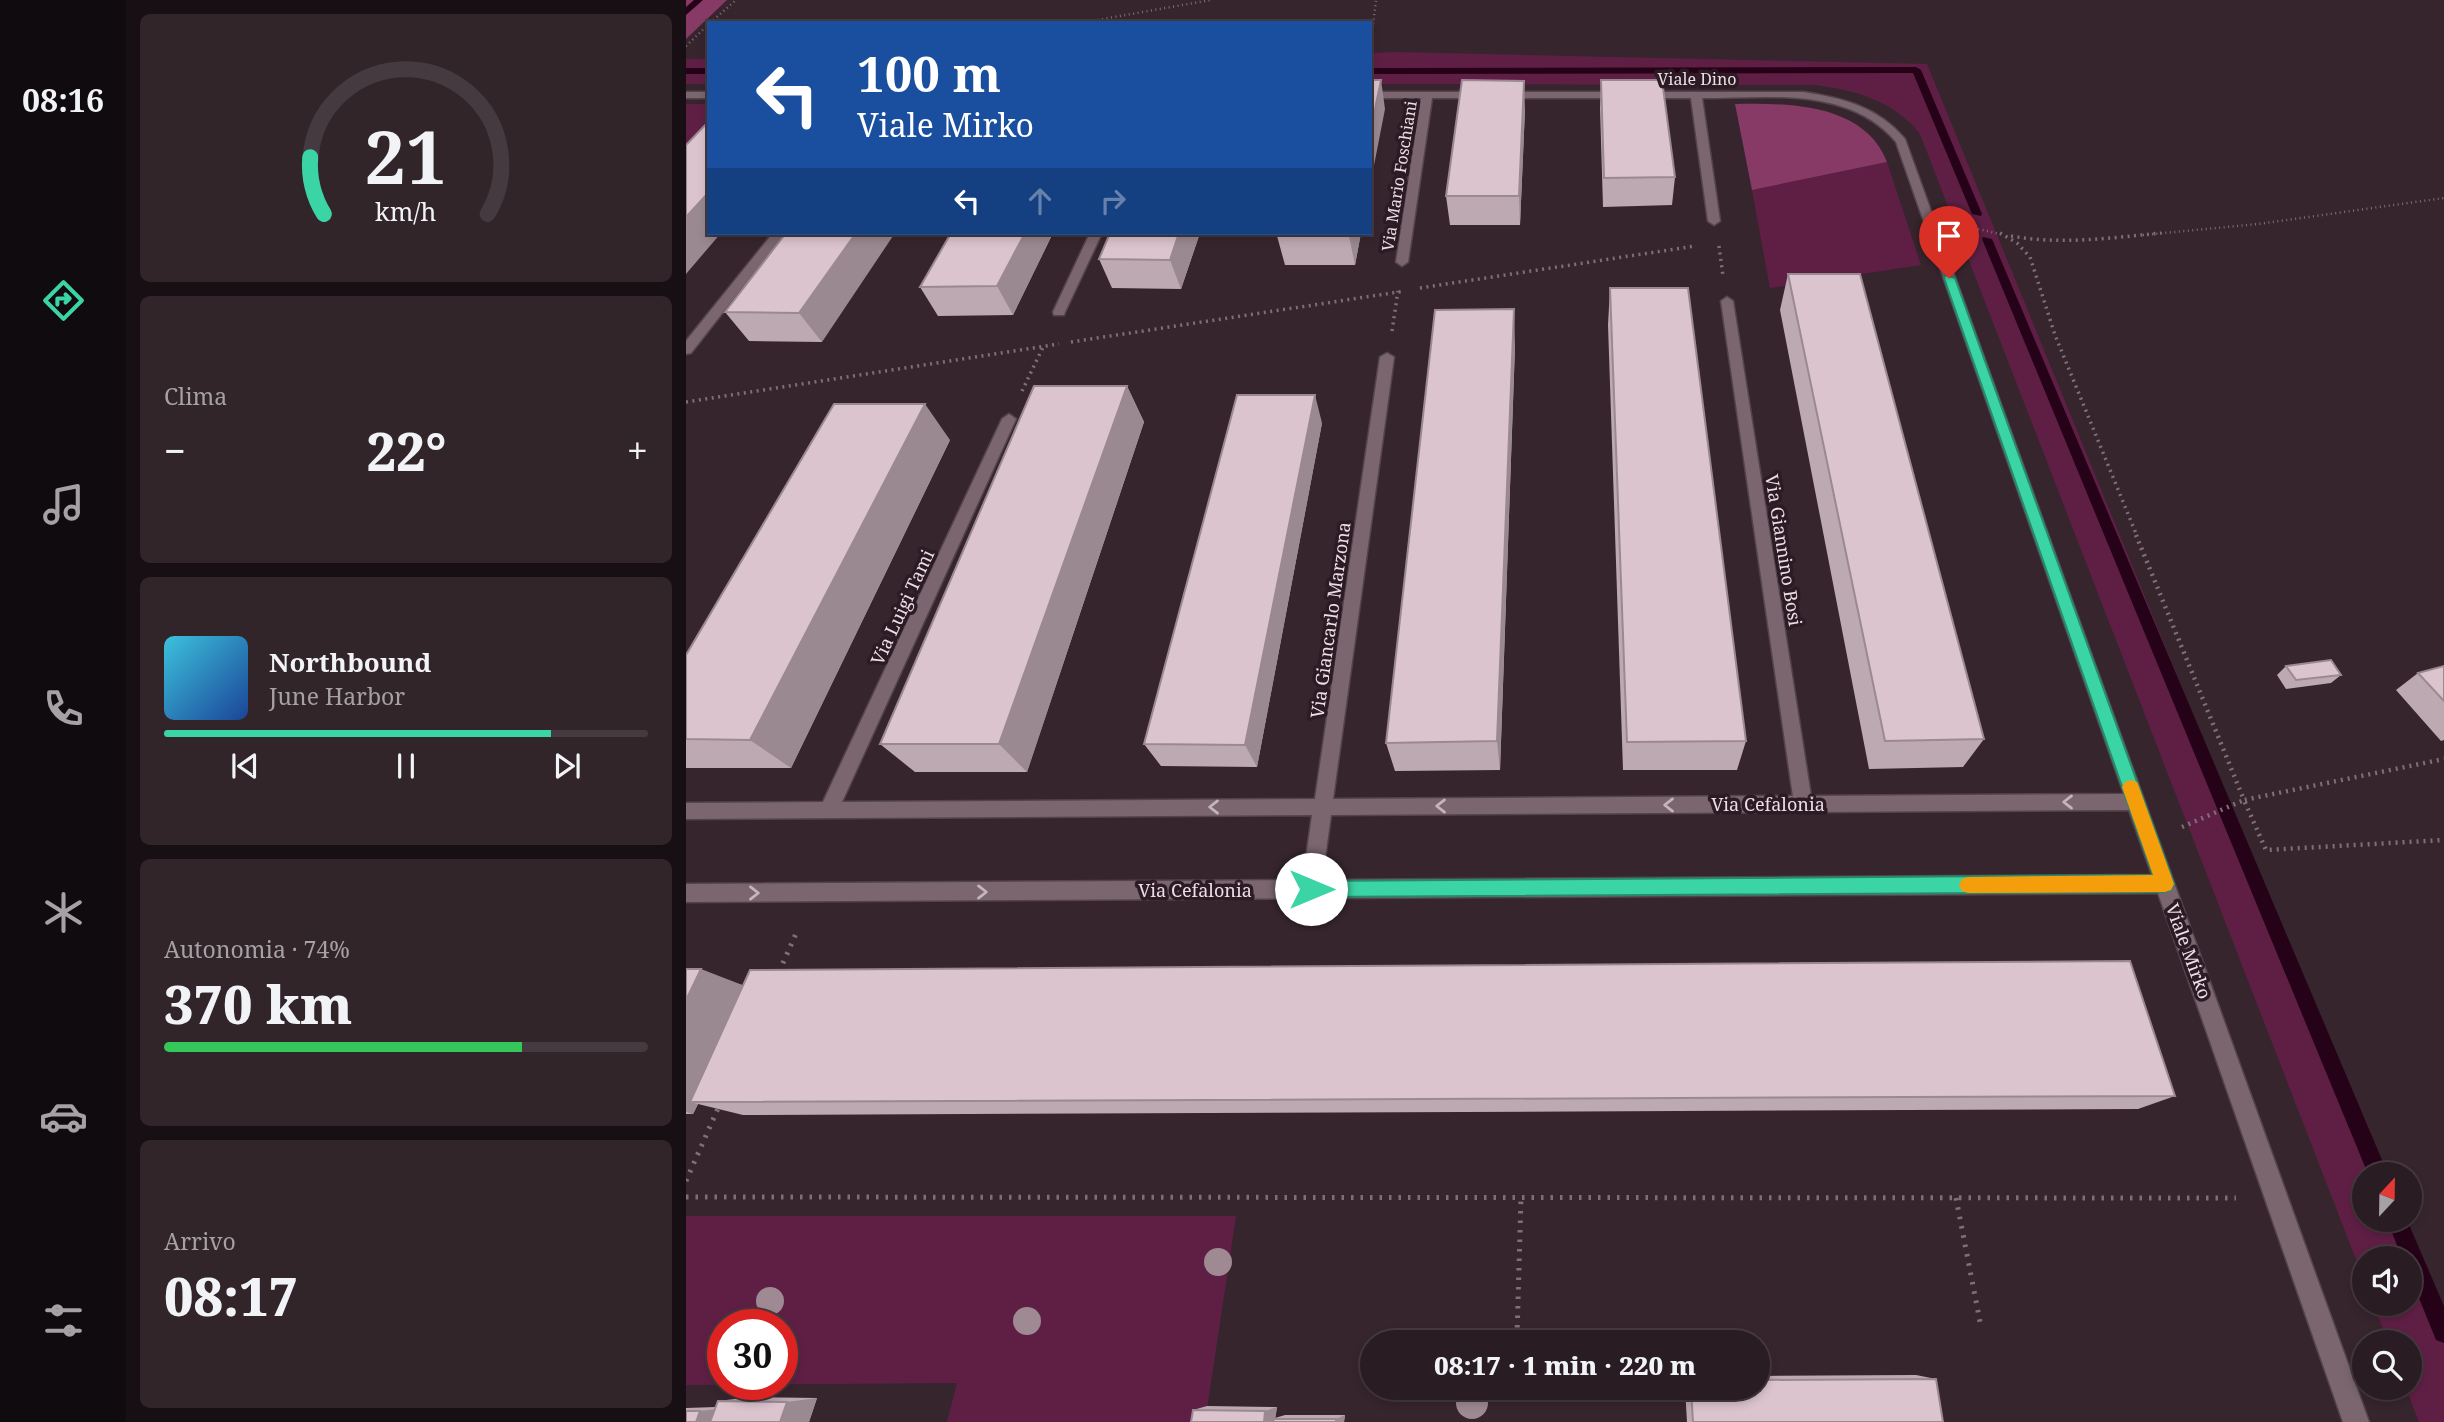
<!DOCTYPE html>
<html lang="it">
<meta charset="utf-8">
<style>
:root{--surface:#291c22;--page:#31252a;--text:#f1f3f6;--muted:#a5a1a5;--line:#453a40;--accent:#3bd4a4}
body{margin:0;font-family:"Noto Serif",serif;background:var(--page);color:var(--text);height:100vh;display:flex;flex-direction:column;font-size:26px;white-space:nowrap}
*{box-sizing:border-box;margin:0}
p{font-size:23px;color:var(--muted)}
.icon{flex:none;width:38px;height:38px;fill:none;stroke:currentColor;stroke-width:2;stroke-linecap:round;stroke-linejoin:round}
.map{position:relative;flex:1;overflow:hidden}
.details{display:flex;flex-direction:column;gap:14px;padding:14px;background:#170f13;width:560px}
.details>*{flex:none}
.top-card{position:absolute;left:21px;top:21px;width:665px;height:214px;border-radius:0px;box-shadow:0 4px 10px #0003,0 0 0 2px var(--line);background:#1a4fa0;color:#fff;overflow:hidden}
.needle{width:46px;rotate:22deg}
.buttons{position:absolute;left:1666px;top:1162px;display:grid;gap:14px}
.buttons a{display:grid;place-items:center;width:70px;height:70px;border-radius:50%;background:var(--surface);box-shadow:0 4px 10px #0003,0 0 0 2px var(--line);font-size:35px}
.speed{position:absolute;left:21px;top:1309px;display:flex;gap:14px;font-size:35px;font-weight:700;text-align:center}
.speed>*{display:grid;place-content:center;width:91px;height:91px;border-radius:50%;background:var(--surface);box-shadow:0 4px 10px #0003,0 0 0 2px var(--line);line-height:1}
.speed .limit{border:10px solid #d22;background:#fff;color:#111}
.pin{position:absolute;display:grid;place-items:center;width:60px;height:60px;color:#fff;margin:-72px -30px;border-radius:50% 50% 50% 0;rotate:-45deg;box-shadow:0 0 7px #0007}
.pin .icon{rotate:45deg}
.me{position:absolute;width:77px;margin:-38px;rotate:90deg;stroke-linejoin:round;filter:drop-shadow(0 0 5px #0008)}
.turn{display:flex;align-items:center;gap:24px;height:147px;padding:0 35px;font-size:32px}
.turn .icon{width:91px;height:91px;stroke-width:2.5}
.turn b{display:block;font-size:49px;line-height:60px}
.lanes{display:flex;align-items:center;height:66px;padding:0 35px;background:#0003;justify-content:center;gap:35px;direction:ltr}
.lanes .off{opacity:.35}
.big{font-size:52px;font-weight:800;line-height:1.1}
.details .tile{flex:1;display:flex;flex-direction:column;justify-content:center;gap:10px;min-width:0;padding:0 24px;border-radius:10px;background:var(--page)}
.details .dial{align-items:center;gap:0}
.dial svg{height:182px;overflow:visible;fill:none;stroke:var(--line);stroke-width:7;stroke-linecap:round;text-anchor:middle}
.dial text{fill:var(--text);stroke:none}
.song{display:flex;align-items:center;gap:21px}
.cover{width:84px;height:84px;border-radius:10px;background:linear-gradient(135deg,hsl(190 70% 55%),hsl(220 70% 35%))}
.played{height:7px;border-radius:4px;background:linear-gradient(90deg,var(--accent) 80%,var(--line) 80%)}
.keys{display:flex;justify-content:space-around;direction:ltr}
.heat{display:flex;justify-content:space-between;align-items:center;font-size:38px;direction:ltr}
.charge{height:10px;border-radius:5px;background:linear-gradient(90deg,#34c759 74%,var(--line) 0)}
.trip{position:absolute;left:674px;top:1330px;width:410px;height:70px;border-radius:35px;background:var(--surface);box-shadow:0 4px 10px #0003,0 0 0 2px var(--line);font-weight:800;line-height:70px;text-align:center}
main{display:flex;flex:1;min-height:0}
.dock{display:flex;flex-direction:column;width:126px;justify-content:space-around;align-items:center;background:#100b0e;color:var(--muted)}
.dock .icon{width:49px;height:49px}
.dock .selected{color:var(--accent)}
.dock b{font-size:32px;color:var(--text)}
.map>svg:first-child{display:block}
.green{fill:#5f1f45;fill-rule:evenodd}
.forest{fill:#873a66}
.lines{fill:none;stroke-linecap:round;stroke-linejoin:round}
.stream{fill:#260218;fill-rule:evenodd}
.minor-casing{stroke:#53444c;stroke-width:3}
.path-far3{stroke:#7f6f76;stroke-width:2.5;stroke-dasharray:1 3.5;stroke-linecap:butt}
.path-far2{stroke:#7f6f76;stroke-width:3.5;stroke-dasharray:2 4.5;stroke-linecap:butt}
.path-far1{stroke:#7f6f76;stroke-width:4.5;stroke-dasharray:2 5;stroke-linecap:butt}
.path{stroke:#7f6f76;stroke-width:5;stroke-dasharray:2.5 7;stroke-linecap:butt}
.minor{fill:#7b6670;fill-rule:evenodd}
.tree{fill:#9f8a94}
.wall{fill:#bda9b2}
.shaded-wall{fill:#9a8991}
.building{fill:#dcc4cf;stroke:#9a8991;stroke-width:2}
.oneway{stroke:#c4b5bb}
.route{fill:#3bd4a4;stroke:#268a6b;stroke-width:2}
.slow{fill:#f59e0b}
.labels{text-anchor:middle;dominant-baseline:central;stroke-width:7;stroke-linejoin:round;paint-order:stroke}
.far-street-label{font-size:16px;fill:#ebdfe4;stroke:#2c1b24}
.street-label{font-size:18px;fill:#ebdfe4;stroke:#2c1b24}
</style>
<main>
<nav class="dock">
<b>08:16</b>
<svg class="icon selected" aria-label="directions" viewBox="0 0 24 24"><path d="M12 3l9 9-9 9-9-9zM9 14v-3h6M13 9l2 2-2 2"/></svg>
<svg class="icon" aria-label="music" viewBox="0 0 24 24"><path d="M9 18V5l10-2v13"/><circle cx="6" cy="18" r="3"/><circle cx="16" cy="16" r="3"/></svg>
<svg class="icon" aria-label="phone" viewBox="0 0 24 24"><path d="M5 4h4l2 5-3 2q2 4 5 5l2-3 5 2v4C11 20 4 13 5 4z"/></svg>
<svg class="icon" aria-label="climate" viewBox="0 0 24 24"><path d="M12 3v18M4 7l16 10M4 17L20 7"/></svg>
<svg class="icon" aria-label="car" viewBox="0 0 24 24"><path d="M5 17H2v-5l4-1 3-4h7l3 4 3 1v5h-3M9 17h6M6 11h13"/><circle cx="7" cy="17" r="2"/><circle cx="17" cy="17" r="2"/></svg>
<svg class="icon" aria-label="filters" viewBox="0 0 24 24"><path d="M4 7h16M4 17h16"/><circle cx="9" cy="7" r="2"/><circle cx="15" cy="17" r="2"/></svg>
</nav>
<section class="details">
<div class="tile dial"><svg viewBox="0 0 100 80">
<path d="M14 69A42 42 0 1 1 86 69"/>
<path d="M14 69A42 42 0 0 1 8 44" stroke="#3bd4a4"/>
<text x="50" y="56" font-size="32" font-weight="700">21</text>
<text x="50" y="72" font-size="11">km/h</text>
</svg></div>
<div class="tile"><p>Clima</p>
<div class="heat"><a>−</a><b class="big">22°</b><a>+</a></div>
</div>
<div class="tile">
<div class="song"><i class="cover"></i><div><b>Northbound</b><p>June Harbor</p></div></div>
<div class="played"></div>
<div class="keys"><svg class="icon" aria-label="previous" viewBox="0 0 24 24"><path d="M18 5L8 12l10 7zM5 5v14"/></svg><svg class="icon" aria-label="pause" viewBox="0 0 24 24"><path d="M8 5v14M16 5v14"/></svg><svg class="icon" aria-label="next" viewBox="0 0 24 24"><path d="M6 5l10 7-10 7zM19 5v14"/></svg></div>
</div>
<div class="tile"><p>Autonomia · 74%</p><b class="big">370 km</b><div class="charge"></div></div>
<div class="tile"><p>Arrivo</p><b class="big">08:17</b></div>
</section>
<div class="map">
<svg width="1758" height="1422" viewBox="0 0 1758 1422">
<rect width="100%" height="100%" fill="#37252e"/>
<!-- green -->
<path class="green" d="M 710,52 L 1241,64 L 1695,1174 L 1678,1174 L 1678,1220 L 1713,1220 L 1758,1328 L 1758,1422 L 1733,1422 L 1720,1388 L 1724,1388 L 1724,1342 L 1702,1342 L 1687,1304 L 1724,1304 L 1724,1258 L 1678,1258 L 1678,1280 L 1234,134 C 1209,101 1167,89 1128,85 L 684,84 L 684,53 Z
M 0,59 L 23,59 L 23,84 L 0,84 Z
M 0,104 L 23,104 L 23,138 L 0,163 Z
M 1201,162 L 1235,265 L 1084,288 L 1066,190 Z
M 0,1216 L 550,1216 L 519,1422 L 261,1422 L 271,1383 L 0,1385 ZM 37,1325 L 96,1325 L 96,1384 L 37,1384 Z"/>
<!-- forest -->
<path class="forest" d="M 0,0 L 41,0 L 0,39 Z
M 1049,104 C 1102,103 1178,103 1201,162 L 1066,190 Z"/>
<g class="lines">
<!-- stream -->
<path class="stream" d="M 8,0 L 17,0 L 0,15 L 0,7 Z
M 1230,67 L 1235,70 L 1296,214 L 1295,216 L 1286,214 L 1227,73 L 684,74 L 684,68 Z
M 0,68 L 23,68 L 23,74 L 0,74 Z
M 1297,237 L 1306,239 L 1702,1174 L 1682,1174 L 1296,239 Z
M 1701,1220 L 1721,1220 L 1758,1306 L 1758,1343 L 1750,1340 L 1724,1276 L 1724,1258 L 1716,1258 Z"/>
<!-- minor casing -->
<g class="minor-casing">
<path id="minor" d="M 0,92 L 23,92 L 23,98 L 0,98 Z
M 684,92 L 1117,92 C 1157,98 1192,107 1219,139 L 1683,1422 L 1657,1422 L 1472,893 L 0,902 L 0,884 L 617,880 L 626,815 L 0,819 L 0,803 L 137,802 L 316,419 L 323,414 L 330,419 L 156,802 L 629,799 L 694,357 L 701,353 L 708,357 L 647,799 L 1107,796 L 1035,301 L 1041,297 L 1047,301 L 1125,796 L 1438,794 L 1210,142 C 1163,86 1081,98 1016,98 L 1034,221 L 1028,225 L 1022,221 L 1005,98 L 746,98 L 722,262 L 716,266 L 710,262 L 735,98 L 684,98 ZM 1443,810 L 1466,875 L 636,880 L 645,815 Z
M 87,233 L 99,233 L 5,353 L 0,354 L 0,341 Z
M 404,233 L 416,233 L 379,312 L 378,315 L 368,315 L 367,312 Z"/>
</g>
<!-- path-far3 -->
<path class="path-far3" d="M 24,23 L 50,0
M 394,23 L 525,0
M 684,27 L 687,25 L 690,0
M 0,46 L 23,24
M 1279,226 L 1318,235
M 1457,235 L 1572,224 L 1758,198"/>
<!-- path-far2 -->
<path class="path-far2" d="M 1314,233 L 1331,243 L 1344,257 L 1369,335 L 1451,536
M 1325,236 C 1375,245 1424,238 1475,233
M 1033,246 L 1037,276
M 734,288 L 1009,246
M 706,331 L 712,291
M 385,342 L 719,291
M 336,391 L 358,345
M 0,402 L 373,344"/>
<!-- path-far1 -->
<path class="path-far1" d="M 1450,535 L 1558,800 L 1758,759
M 1496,827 L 1558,800 L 1580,850 L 1758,840"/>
<!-- path -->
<path class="path" d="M 93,972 L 112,929
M 0,1181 L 33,1106
M 0,1197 L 1550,1198
M 1270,1198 L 1295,1327
M 831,1337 L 835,1198"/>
<!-- minor -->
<use href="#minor" class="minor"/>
</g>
<!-- trees -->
<g class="tree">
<circle cx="532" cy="1262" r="14"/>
<circle cx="84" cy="1301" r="14"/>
<circle cx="341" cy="1321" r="14"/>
<circle cx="786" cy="1403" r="16"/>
</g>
<!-- wall -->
<path class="wall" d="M 915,80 L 989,177 L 986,205 L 917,207 L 914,108 Z
M 839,109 L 834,225 L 764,225 L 760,196 Z
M 100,233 L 136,342 L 63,341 L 39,312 Z
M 265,233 L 367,233 L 327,315 L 252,316 L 234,287 Z
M 514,233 L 495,289 L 426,288 L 413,259 Z
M 592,233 L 675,233 L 669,265 L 599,265 L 591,236 Z
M 1102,274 L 1298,739 L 1277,767 L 1183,769 L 1094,310 Z
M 924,288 L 1060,741 L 1051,770 L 937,770 L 922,325 Z
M 829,346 L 814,770 L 709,771 L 700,743 Z
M 441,386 L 458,422 L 341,772 L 229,772 L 194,744 Z
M 636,423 L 571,767 L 475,766 L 458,744 Z
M 264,440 L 105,768 L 0,768 L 0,655 Z
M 1600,666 L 1655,675 L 1645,683 L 1600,689 L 1591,675 Z
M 1758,666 L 1758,740 L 1755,741 L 1710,690 L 1732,673 Z
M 0,969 L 56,985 L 1489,1096 L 1452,1109 L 57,1115 L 12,1104 L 7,1114 L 0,1114 Z
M 1230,1375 L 1250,1379 L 1257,1422 L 1001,1422 L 999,1388 L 1071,1388 L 1071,1376 Z
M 65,1397 L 131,1398 L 123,1422 L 0,1422 L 0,1408 L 30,1407 L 32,1401 Z
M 521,1406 L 591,1407 L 589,1418 L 599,1415 L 659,1415 L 658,1422 L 505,1422 L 507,1410 Z"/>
<!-- shaded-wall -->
<path class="shaded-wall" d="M 695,80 L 699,109 L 684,186 L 684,133 Z
M 838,81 L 839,109 L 834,225 L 833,196 Z
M 23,192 L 23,233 L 35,233 L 0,274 L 0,217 Z
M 170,233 L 209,233 L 136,342 L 113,313 Z
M 339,233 L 367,233 L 327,315 L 311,286 Z
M 493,233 L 514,233 L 495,289 L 484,260 Z
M 664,233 L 675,233 L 669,265 L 663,236 Z
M 828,309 L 829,346 L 814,770 L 811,741 Z
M 441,386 L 458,422 L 341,772 L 313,744 Z
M 629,395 L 636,423 L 571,767 L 559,745 Z
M 239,404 L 264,440 L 105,768 L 64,740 Z
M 15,969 L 64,988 L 4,1102 L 12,1104 L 7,1114 L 0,1112 L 0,1000 Z
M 131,1398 L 123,1422 L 94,1422 L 101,1402 Z
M 48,1407 L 42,1422 L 10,1422 L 14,1411 Z
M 591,1407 L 589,1422 L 578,1422 L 579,1411 Z
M 659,1415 L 658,1422 L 650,1422 L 650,1419 Z"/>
<!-- building -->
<path class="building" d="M 684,80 L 695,80 L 684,133 Z
M 776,80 L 838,81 L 833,196 L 760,196 Z
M 915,80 L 976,80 L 989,177 L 918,178 Z
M 23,121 L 23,192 L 0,217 L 0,145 Z
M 100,233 L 170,233 L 113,313 L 39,312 Z
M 265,233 L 339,233 L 311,286 L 234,287 Z
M 424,233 L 493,233 L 484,260 L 413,259 Z
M 592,233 L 664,233 L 663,236 L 591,236 Z
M 1102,274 L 1174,274 L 1298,739 L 1199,741 Z
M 924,288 L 1002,288 L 1060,741 L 941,742 Z
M 828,309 L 811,741 L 700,743 L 749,310 Z
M 348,386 L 441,386 L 313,744 L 194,744 Z
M 551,395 L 629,395 L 559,745 L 458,744 Z
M 148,404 L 239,404 L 64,740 L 0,739 L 0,655 Z
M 1645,660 L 1655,675 L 1610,680 L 1600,666 Z
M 1758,666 L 1758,701 L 1732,673 Z
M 1444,961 L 1489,1096 L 4,1102 L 64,970 Z
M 0,969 L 15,969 L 0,1000 Z
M 1250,1379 L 1257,1422 L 1007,1422 L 1005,1388 L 1071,1388 L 1071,1380 Z
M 32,1401 L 101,1402 L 94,1422 L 24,1422 Z
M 507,1410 L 579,1411 L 578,1422 L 505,1422 Z
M 0,1411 L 14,1411 L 10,1422 L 0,1422 Z
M 588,1419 L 650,1419 L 650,1422 L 587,1422 Z"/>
<!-- one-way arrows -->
<defs><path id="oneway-chevron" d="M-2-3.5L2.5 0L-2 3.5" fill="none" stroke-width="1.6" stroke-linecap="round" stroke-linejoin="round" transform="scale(1.75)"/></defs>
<g class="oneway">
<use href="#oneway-chevron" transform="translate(1382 802) rotate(180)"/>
<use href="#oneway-chevron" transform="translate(983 805) rotate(180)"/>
<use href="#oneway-chevron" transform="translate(755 806) rotate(180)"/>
<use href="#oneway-chevron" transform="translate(528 807) rotate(180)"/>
<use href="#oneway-chevron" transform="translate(296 892)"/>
<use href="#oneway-chevron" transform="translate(68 893)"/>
</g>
<!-- route -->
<path class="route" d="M 1259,275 L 1269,278 L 1488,884 L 1485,890 L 1479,892 L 625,897 L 619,895 L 616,889 L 619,883 L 625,881 L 1467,875 L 1258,278 Z"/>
<!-- slow -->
<path class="slow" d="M 1445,780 L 1451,782 L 1453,787 L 1488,884 L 1485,890 L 1479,892 L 1282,893 L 1276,891 L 1273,885 L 1276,879 L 1282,877 L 1467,875 L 1436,787 L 1439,782 Z"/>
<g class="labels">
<!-- far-street labels -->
<g class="far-street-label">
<text x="1011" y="79">Viale Dino</text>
<text transform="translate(713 176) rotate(-81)">Via Mario Foschiani</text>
</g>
<!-- street labels -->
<g class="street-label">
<text transform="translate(1098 550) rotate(81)">Via Giannino Bosi</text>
<text transform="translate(216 607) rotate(-65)">Via Luigi Tami</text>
<text transform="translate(644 620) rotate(-82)">Via Giancarlo Marzona</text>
<text x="1082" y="804">Via Cefalonia</text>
<text x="509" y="890">Via Cefalonia</text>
<text transform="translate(1503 951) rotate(70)">Viale Mirko</text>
</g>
</g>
</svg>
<div class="buttons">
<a><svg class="needle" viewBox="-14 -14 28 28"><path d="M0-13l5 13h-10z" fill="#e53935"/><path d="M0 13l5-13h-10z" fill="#a5a1a5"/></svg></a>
<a><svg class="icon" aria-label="sound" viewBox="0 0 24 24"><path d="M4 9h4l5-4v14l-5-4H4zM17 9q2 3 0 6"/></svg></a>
<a><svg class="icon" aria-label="search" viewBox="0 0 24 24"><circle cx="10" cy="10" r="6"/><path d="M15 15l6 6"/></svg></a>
</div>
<div class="speed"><div class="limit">30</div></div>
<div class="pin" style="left:1263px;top:278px;background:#d93025"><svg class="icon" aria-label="arrive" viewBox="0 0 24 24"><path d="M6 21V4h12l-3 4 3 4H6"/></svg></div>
<svg class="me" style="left:625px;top:889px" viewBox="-20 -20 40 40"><circle r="19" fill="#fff"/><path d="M0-13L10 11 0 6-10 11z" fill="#3bd4a4"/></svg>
<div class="trip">08:17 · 1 min · 220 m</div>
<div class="top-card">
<div class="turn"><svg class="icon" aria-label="left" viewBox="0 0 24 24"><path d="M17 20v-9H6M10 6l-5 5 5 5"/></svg><div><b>100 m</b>Viale Mirko</div></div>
<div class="lanes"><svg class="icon" aria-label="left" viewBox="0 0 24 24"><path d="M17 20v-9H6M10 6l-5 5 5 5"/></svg><svg class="icon off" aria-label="ahead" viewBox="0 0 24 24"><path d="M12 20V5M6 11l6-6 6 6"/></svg><svg class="icon off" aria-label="right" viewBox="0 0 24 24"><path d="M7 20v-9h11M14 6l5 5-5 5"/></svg></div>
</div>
</div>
</main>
